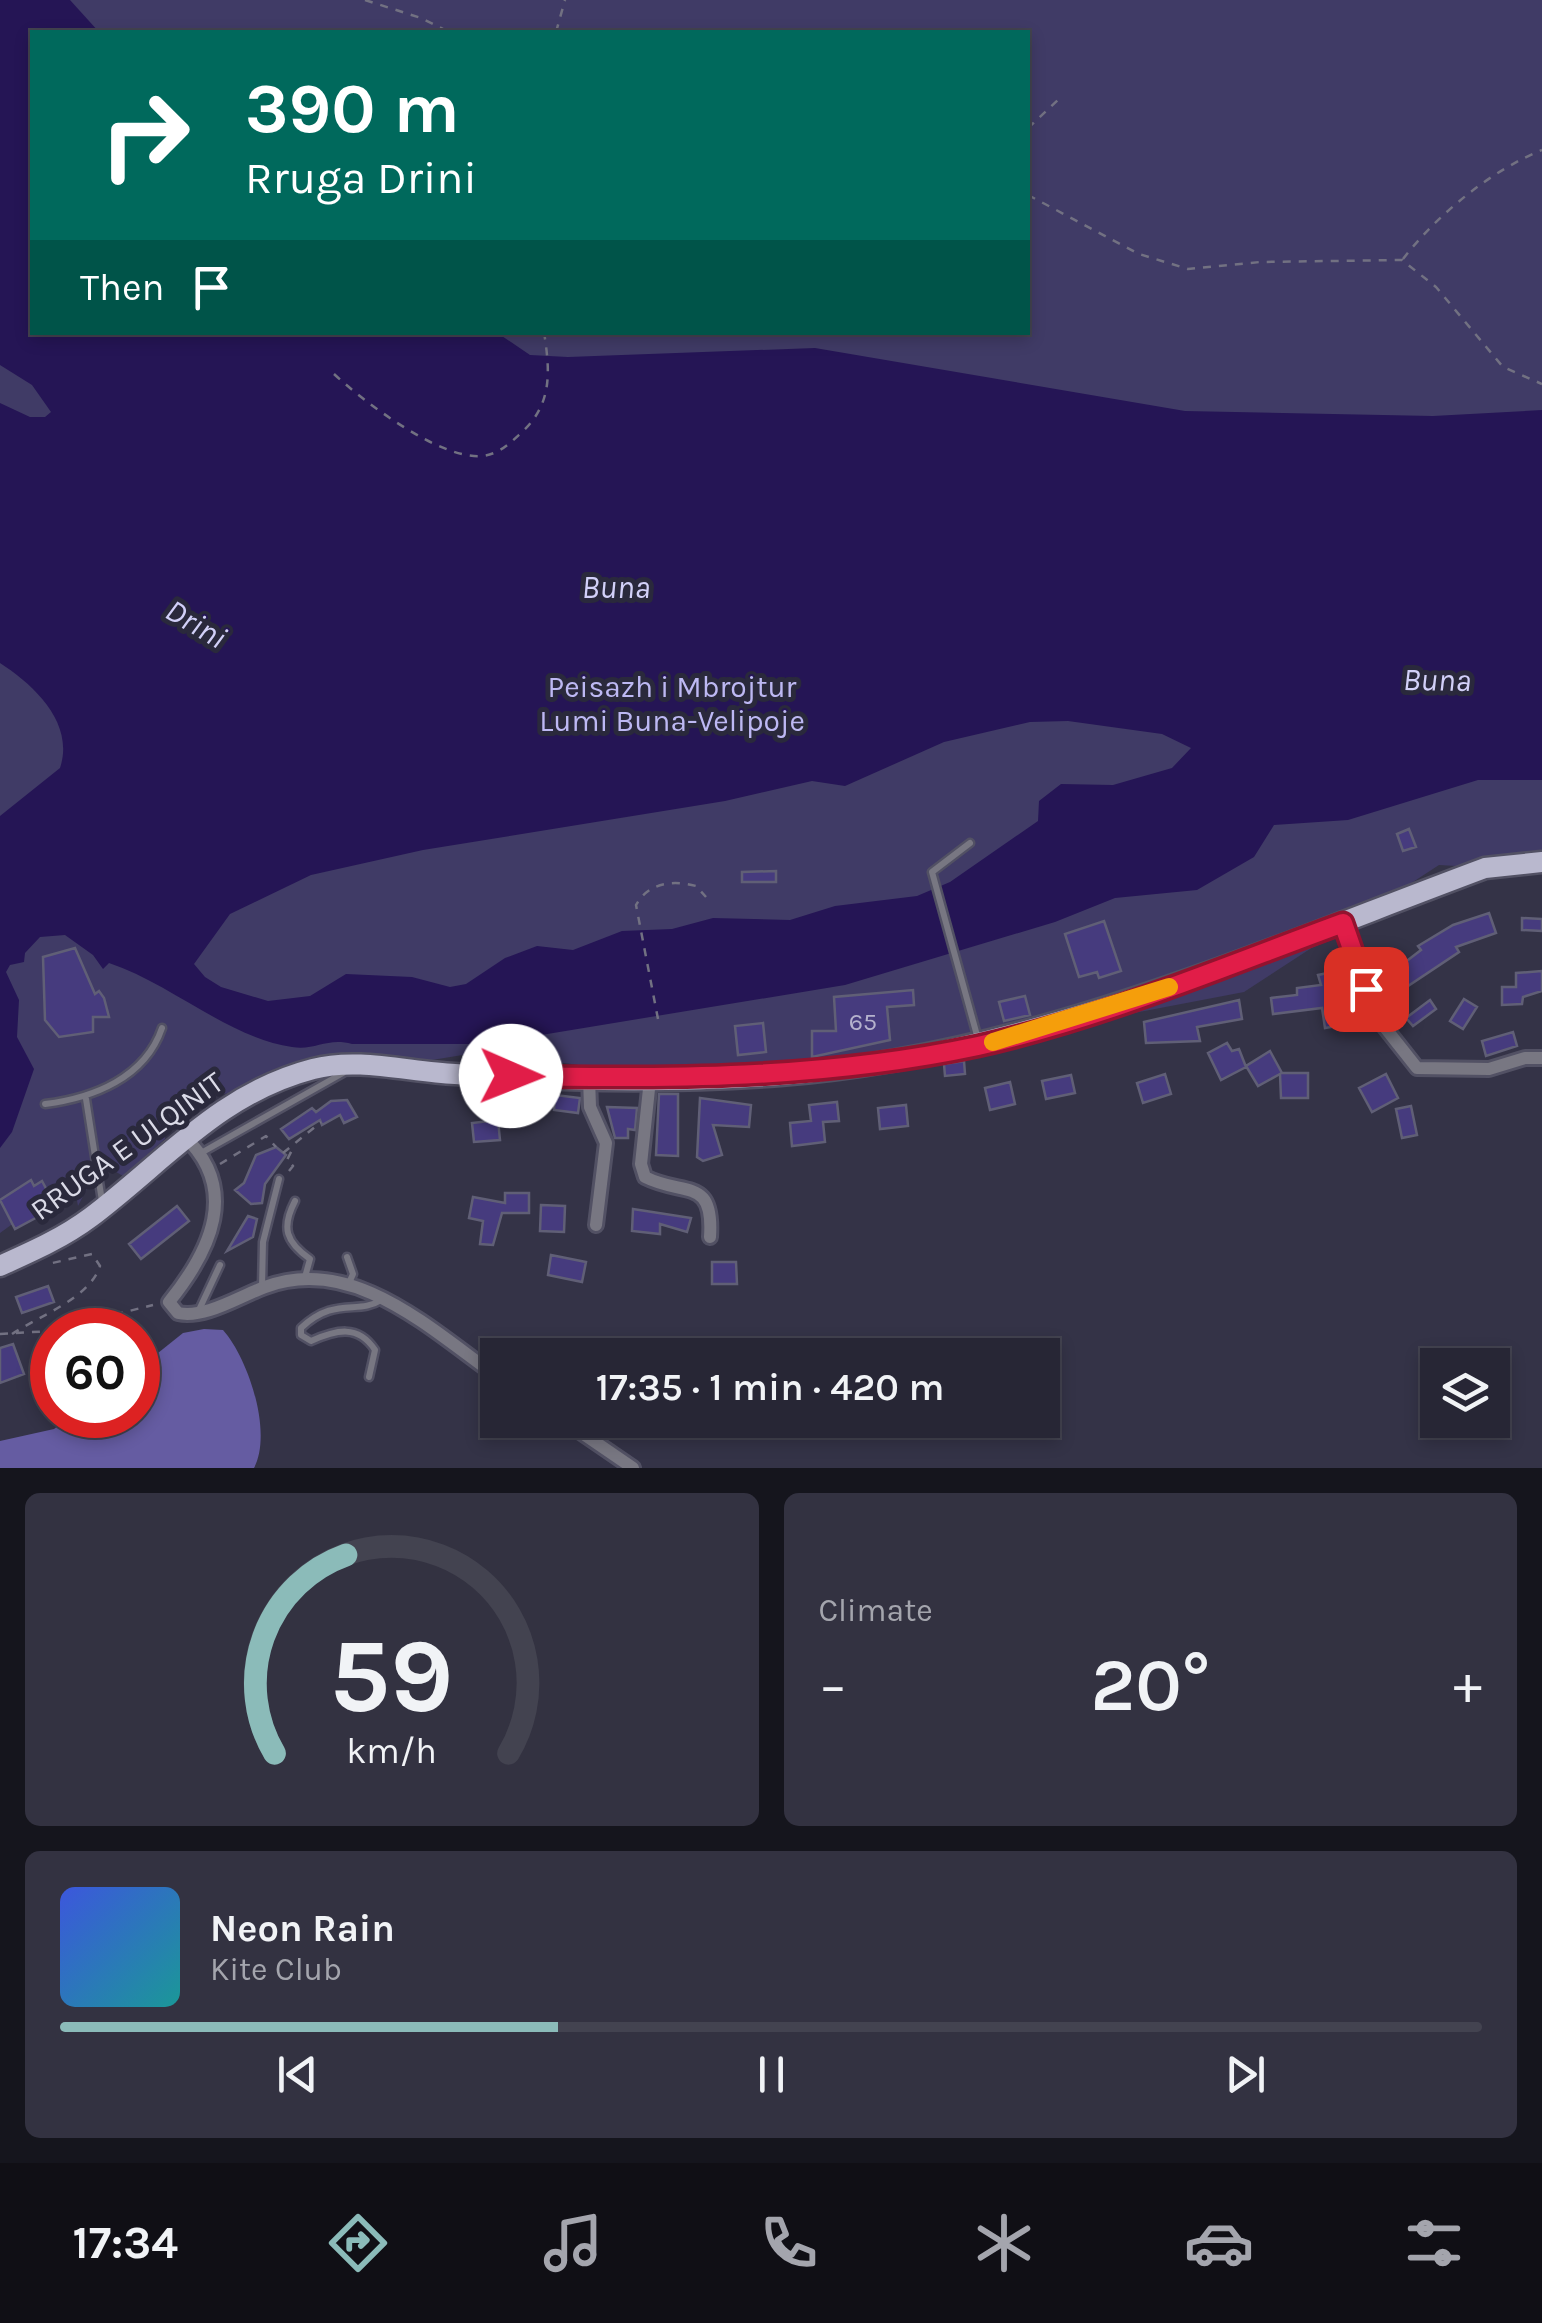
<!DOCTYPE html>
<meta charset="utf-8">
<style>
:root{--surface:#272635;--page:#333241;--text:#f1f3f6;--muted:#a4a5ad;--line:#434350;--accent:#8bbbb9}
body{margin:0;font-family:Karla,sans-serif;background:var(--page);color:var(--text);height:100vh;display:flex;flex-direction:column;font-size:38px;white-space:nowrap}
*{box-sizing:border-box;margin:0}
p{font-size:32px;color:var(--muted)}
.icon{flex:none;width:55px;height:55px;fill:none;stroke:currentColor;stroke-width:2;stroke-linecap:round;stroke-linejoin:round}
.map{position:relative;height:1468px;overflow:hidden}
.details{display:flex;flex-direction:column;gap:25px;padding:25px;background:#15151d;flex:1}
.details>*{flex:none}
.guide{position:absolute;left:30px;top:30px;width:1000px;height:305px;border-radius:0px;box-shadow:0 5px 15px #0003,0 0 0 2px var(--line);background:#00695c;color:#fff;overflow:hidden}
.tools{position:absolute;left:1420px;top:1348px;display:grid;gap:20px}
.tools a{display:grid;place-items:center;width:90px;height:90px;border-radius:0px;background:var(--surface);box-shadow:0 5px 15px #0003,0 0 0 2px var(--line);font-size:50px}
.speed{position:absolute;left:30px;top:1308px;display:flex;gap:20px;font-size:50px;font-weight:700;text-align:center}
.speed>*{display:grid;place-content:center;width:130px;height:130px;border-radius:50%;background:var(--surface);box-shadow:0 5px 15px #0003,0 0 0 2px var(--line);line-height:1}
.speed .limit{border:15px solid #d22;background:#fff;color:#111}
.pin{position:absolute;display:grid;place-items:center;width:85px;height:85px;color:#fff;margin:-42px;border-radius:20px;box-shadow:0 5px 15px #0006}
.me{position:absolute;width:110px;margin:-55px;rotate:91deg;stroke-linejoin:round;filter:drop-shadow(0 0 8px #0008)}
.turn{display:flex;align-items:center;gap:35px;height:210px;padding:0 50px;font-size:45px}
.turn .icon{width:130px;height:130px;stroke-width:2.5}
.turn b{display:block;font-size:70px;line-height:85px}
.then{display:flex;align-items:center;height:95px;padding:0 50px;background:#0003;gap:20px;font-size:38px}
.big{font-size:75px;font-weight:600;line-height:1.1}
.details .widget{flex:1;display:flex;flex-direction:column;justify-content:center;gap:15px;min-width:0;padding:0 35px;border-radius:15px;background:var(--page)}
.details .dial{align-items:center;gap:0}
.dial svg{height:260px;overflow:visible;fill:none;stroke:var(--line);stroke-width:7;stroke-linecap:round;text-anchor:middle}
.dial text{fill:var(--text);stroke:none}
.song{display:flex;align-items:center;gap:30px}
.cover{width:120px;height:120px;border-radius:15px;background:linear-gradient(135deg,hsl(230 70% 55%),hsl(180 70% 35%))}
.played{height:10px;border-radius:5px;background:linear-gradient(90deg,var(--accent) 35%,var(--line) 35%)}
.keys{display:flex;justify-content:space-around;direction:ltr}
.heat{display:flex;justify-content:space-between;align-items:center;font-size:55px;direction:ltr}
.details .tiles{flex:1;display:grid;gap:25px;grid-template-columns:1fr 1fr}
.widget:last-child{grid-column:span 2}
.trip{position:absolute;left:480px;top:1338px;width:580px;height:100px;border-radius:0px;background:var(--surface);box-shadow:0 5px 15px #0003,0 0 0 2px var(--line);font-weight:600;line-height:100px;text-align:center}
.dock{display:flex;height:160px;justify-content:space-around;align-items:center;background:#100f15;color:var(--muted)}
.dock .icon{width:70px;height:70px}
.dock .selected{color:var(--accent)}
.dock b{font-size:45px;color:var(--text)}
.map>svg:first-child{display:block}
.green{fill:#403b66;fill-rule:evenodd}
.forest{fill:#655ca2}
.water{fill:#251555;fill-rule:evenodd}
.building{fill:#463b7e;stroke:#605f76;stroke-width:2.5}
.lines{fill:none;stroke-linecap:round;stroke-linejoin:round}
.lane-casing{stroke:#525164;stroke-width:11}
.street-casing{stroke:#525164;stroke-width:18}
.primary-casing{stroke:#525164;stroke-width:25}
.path{stroke:#727182;stroke-width:2.5;stroke-dasharray:8 8;stroke-linecap:butt}
.lane{stroke:#787782;stroke-width:6}
.street{stroke:#787782;stroke-width:12}
.primary{stroke:#b9b8ce;stroke-width:20}
.route-casing{stroke:#92132f;stroke-width:25}
.route{stroke:#e11d48;stroke-width:18}
.slow{stroke:#f59e0b;stroke-width:18}
.labels{text-anchor:middle;dominant-baseline:central;stroke-width:10;stroke-linejoin:round;paint-order:stroke}
.number-label{font-size:25px;fill:#b5b2cd}
.park-label{font-size:30px;fill:#bdb8f3;stroke:#2a293c}
.street-label{font-size:30px;fill:#dadae7;stroke:#2a293c}
.water-label{font-size:32px;font-style:italic;fill:#d2d0f8;stroke:#2a293c}
</style>
<div class="map">
<svg width="1542" height="1468" viewBox="0 0 1542 1468">
<rect width="100%" height="100%" fill="#343347"/>
<!-- green -->
<path class="green" d="M 0,0 L 1542,0 L 1542,871 L 1439,865 L 1244,992 L 893,1059 L 660,1076 L 481,1052 L 180,1101 L 165,1112 L 165,1139 L 123,1176 L 106,1166 L 104,1157 L 93,1165 L 94,1175 L 78,1206 L 73,1180 L 0,1233 ZM 32,32 L 1028,32 L 1028,332 L 32,332 Z"/>
<!-- forest -->
<path class="forest" d="M 204,1329 L 223,1330 C 248,1358 273,1432 254,1468 L 0,1468 L 0,1441 L 54,1429 L 72,1415 L 138,1415 L 138,1369 L 183,1333 Z"/>
<!-- water -->
<path class="water" d="M 0,0 L 70,0 L 99,32 L 32,32 L 32,332 L 496,332 L 530,355 L 568,357 L 815,348 L 1185,411 L 1433,416 L 1542,410 L 1542,780 L 1478,780 L 1348,820 L 1274,825 L 1254,857 L 1197,890 L 1115,898 L 1055,922 L 845,985 L 486,1044 L 352,1044 C 327,1037 315,1051 292,1047 C 229,1038 170,983 109,963 L 103,969 L 93,955 L 65,935 L 40,937 L 25,953 L 24,962 L 10,965 L 6,972 L 19,1000 L 17,1037 L 34,1069 L 12,1132 L 0,1148 L 0,816 L 60,768 C 75,723 34,685 0,663 L 0,403 L 30,417 L 45,417 L 51,412 L 32,385 L 0,365 ZM 1068,721 L 1162,734 L 1191,748 L 1172,768 L 1113,785 L 1061,784 L 1039,801 L 1038,821 L 950,882 L 917,896 L 835,906 L 790,920 L 713,918 L 672,929 L 622,931 L 573,950 L 537,946 L 505,958 L 466,984 L 450,987 L 412,977 L 346,974 L 310,996 L 268,1001 L 221,987 L 205,977 L 194,964 L 230,914 L 311,875 L 423,850 L 725,801 L 812,781 L 845,786 L 944,742 L 1030,722 Z"/>
<!-- building -->
<path class="building" d="M 1409,829 L 1416,847 L 1403,851 L 1397,834 Z
M 776,871 L 776,882 L 742,882 L 742,872 Z
M 1489,913 L 1496,933 L 1456,947 L 1459,952 L 1408,986 L 1395,970 L 1421,950 L 1418,946 L 1453,925 Z
M 1522,918 L 1542,919 L 1542,931 L 1522,930 Z
M 1104,921 L 1121,971 L 1099,978 L 1097,972 L 1079,977 L 1065,934 Z
M 75,948 L 95,994 L 99,991 L 104,998 L 109,1017 L 93,1017 L 93,1032 L 59,1037 L 45,1020 L 43,957 Z
M 1347,969 L 1360,1022 L 1325,1028 L 1322,1008 L 1273,1014 L 1271,998 L 1297,995 L 1297,988 L 1321,985 L 1318,975 Z
M 1542,971 L 1542,991 L 1523,997 L 1522,1004 L 1502,1005 L 1502,987 L 1516,987 L 1516,973 Z
M 913,990 L 914,1005 L 887,1007 L 890,1040 L 812,1057 L 812,1031 L 836,1031 L 834,997 Z
M 1025,996 L 1030,1015 L 1004,1021 L 999,1002 Z
M 1464,999 L 1477,1007 L 1463,1029 L 1450,1021 Z
M 1239,1000 L 1242,1019 L 1197,1027 L 1200,1041 L 1146,1043 L 1144,1022 Z
M 1430,1000 L 1436,1009 L 1413,1026 L 1406,1018 Z
M 763,1023 L 766,1052 L 738,1055 L 735,1026 Z
M 1513,1032 L 1517,1046 L 1486,1056 L 1482,1041 Z
M 1227,1043 L 1232,1051 L 1239,1049 L 1246,1067 L 1221,1080 L 1208,1053 Z
M 1270,1051 L 1282,1073 L 1308,1073 L 1308,1098 L 1281,1098 L 1280,1074 L 1258,1086 L 1246,1066 Z
M 964,1061 L 965,1074 L 945,1076 L 944,1064 Z
M 1165,1074 L 1171,1094 L 1143,1103 L 1137,1083 Z
M 1386,1074 L 1398,1098 L 1372,1112 L 1359,1088 Z
M 1071,1075 L 1075,1093 L 1046,1099 L 1042,1081 Z
M 1010,1082 L 1015,1104 L 990,1110 L 985,1088 Z
M 535,1094 L 539,1110 L 511,1117 L 507,1101 Z
M 659,1094 L 678,1094 L 678,1156 L 656,1155 Z
M 555,1095 L 580,1098 L 578,1113 L 554,1110 Z
M 700,1098 L 751,1105 L 749,1127 L 713,1125 L 722,1155 L 703,1161 L 697,1157 Z
M 347,1100 L 357,1117 L 344,1123 L 340,1115 L 322,1125 L 320,1120 L 289,1139 L 281,1129 L 312,1108 L 316,1112 L 331,1101 Z
M 837,1102 L 839,1121 L 823,1122 L 825,1142 L 792,1146 L 790,1123 L 811,1121 L 809,1105 Z
M 906,1105 L 908,1126 L 880,1129 L 878,1108 Z
M 1411,1106 L 1417,1135 L 1402,1138 L 1396,1109 Z
M 607,1107 L 637,1108 L 635,1130 L 628,1129 L 628,1138 L 615,1138 Z
M 498,1120 L 500,1140 L 474,1142 L 472,1123 Z
M 276,1147 L 286,1155 L 265,1184 L 262,1203 L 251,1204 L 235,1190 L 244,1183 L 256,1155 Z
M 31,1180 L 34,1186 L 42,1181 L 56,1207 L 15,1229 L 0,1200 Z
M 505,1193 L 529,1193 L 529,1213 L 502,1213 L 493,1245 L 480,1244 L 483,1221 L 469,1218 L 473,1197 L 505,1203 Z
M 541,1205 L 565,1206 L 564,1232 L 540,1231 Z
M 177,1206 L 189,1221 L 141,1259 L 129,1244 Z
M 633,1209 L 691,1218 L 687,1232 L 660,1224 L 660,1234 L 632,1231 Z
M 248,1216 L 257,1219 L 253,1237 L 227,1251 Z
M 551,1255 L 586,1262 L 582,1282 L 548,1275 Z
M 712,1262 L 736,1262 L 737,1284 L 712,1284 Z
M 48,1286 L 54,1302 L 22,1313 L 16,1297 Z
M 13,1344 L 24,1374 L 0,1383 L 0,1348 Z"/>
<g class="lines">
<!-- lane casing -->
<g class="lane-casing">
<path id="lane" d="M 970,843 L 932,872 L 978,1039
M 86,1099 L 102,1201
M 45,1104 C 93,1098 145,1078 162,1028
M 201,1153 L 343,1073
M 295,1201 C 281,1228 286,1242 310,1259 L 305,1277
M 347,1257 L 353,1274 L 349,1283
M 262,1286 L 263,1242 L 279,1179
M 198,1312 L 220,1265
M 369,1377 L 375,1350 C 358,1324 336,1330 311,1341 L 301,1335 L 301,1328 C 335,1296 358,1315 381,1300"/>
</g>
<!-- street casing -->
<g class="street-casing">
<path id="street" d="M 1343,923 L 1379,1020 L 1417,1068 L 1489,1069 L 1525,1058 L 1542,1058
M 589,1078 L 590,1107 L 606,1143 L 596,1225
M 645,1079 L 649,1089 L 641,1164 L 645,1177 C 684,1197 714,1176 710,1237
M 184,1136 C 240,1189 211,1250 169,1302 L 178,1313 C 205,1319 240,1296 265,1287 C 353,1254 430,1329 498,1377
M 563,1420 L 633,1468"/>
</g>
<!-- primary casing -->
<g class="primary-casing">
<path id="primary" d="M 0,1266 C 31,1252 63,1238 91,1217 C 164,1162 220,1093 313,1069 C 358,1057 409,1072 455,1074 C 562,1081 673,1083 780,1075 C 1029,1056 1254,954 1485,868 L 1542,862"/>
</g>
<!-- path -->
<path class="path" d="M 365,0 L 421,18 L 449,32
M 556,32 L 565,0
M 1028,128 L 1058,100
M 1028,195 L 1139,254 L 1188,269 L 1260,262 L 1402,260 L 1436,287 L 1503,367 L 1542,384
M 1403,259 C 1437,215 1490,171 1542,150
M 334,374 C 363,401 440,460 482,456 C 499,454 509,444 521,433 C 553,404 550,371 544,332
M 658,1019 L 636,905 C 649,882 673,880 696,886 L 706,897
M 283,1153 L 321,1122
M 220,1164 L 266,1136 L 276,1147
M 289,1171 L 293,1166 L 287,1160 L 292,1150
M 53,1330 L 153,1305
M 0,1334 L 51,1331
M 12,1334 C 39,1316 90,1298 100,1266 L 92,1254 L 48,1264"/>
<!-- lane -->
<use href="#lane" class="lane"/>
<!-- street -->
<use href="#street" class="street"/>
<!-- primary -->
<use href="#primary" class="primary"/>
</g>
<g class="lines">
<!-- route casing -->
<g class="route-casing">
<path id="route" d="M 511,1076 C 668,1079 823,1079 978,1046 C 1103,1018 1223,967 1343,923 L 1366,989"/>
</g>
<!-- route -->
<use href="#route" class="route"/>
<!-- slow -->
<path class="slow" d="M 993,1042 L 1169,987"/>
</g>
<g class="labels">
<!-- number labels -->
<g class="number-label">
<text x="863" y="1021">65</text>
</g>
<!-- park labels -->
<g class="park-label">
<text x="672" y="687">Peisazh i Mbrojtur<tspan x="672" dy="34">Lumi Buna-Velipoje</tspan></text>
</g>
<!-- street labels -->
<g class="street-label">
<text transform="translate(127 1146) rotate(-36)">RRUGA E ULQINIT</text>
</g>
<!-- water labels -->
<g class="water-label">
<text x="616" y="587">Buna</text>
<text transform="translate(196 624) rotate(31)">Drini</text>
<text transform="translate(1437 680) rotate(1)">Buna</text>
</g>
</g>
</svg>
<div class="tools">
<a><svg class="icon" aria-label="layers" viewBox="0 0 24 24"><path d="M12 4l9 5-9 5-9-5zM3 14l9 5 9-5"/></svg></a>
</div>
<div class="speed"><div class="limit">60</div></div>
<div class="pin" style="left:1366px;top:989px;background:#d93025"><svg class="icon" aria-label="arrive" viewBox="0 0 24 24"><path d="M6 21V4h12l-3 4 3 4H6"/></svg></div>
<svg class="me" style="left:511px;top:1076px" viewBox="-20 -20 40 40"><circle r="19" fill="#fff"/><path d="M0-13L10 11 0 6-10 11z" fill="#e11d48"/></svg>
<div class="trip">17:35 · 1 min · 420 m</div>
<div class="guide">
<div class="turn"><svg class="icon" aria-label="right" viewBox="0 0 24 24"><path d="M7 20v-9h11M14 6l5 5-5 5"/></svg><div><b>390 m</b>Rruga Drini</div></div>
<div class="then">Then<svg class="icon" aria-label="arrive" viewBox="0 0 24 24"><path d="M6 21V4h12l-3 4 3 4H6"/></svg></div>
</div>
</div>
<section class="details">
<div class="tiles">
<div class="widget dial"><svg viewBox="0 0 100 80">
<path d="M14 69A42 42 0 1 1 86 69"/>
<path d="M14 69A42 42 0 0 1 36 8" stroke="#8bbbb9"/>
<text x="50" y="56" font-size="32" font-weight="700">59</text>
<text x="50" y="72" font-size="11">km/h</text>
</svg></div>
<div class="widget"><p>Climate</p>
<div class="heat"><a>−</a><b class="big">20°</b><a>+</a></div>
</div>
<div class="widget">
<div class="song"><i class="cover"></i><div><b>Neon Rain</b><p>Kite Club</p></div></div>
<div class="played"></div>
<div class="keys"><svg class="icon" aria-label="previous" viewBox="0 0 24 24"><path d="M18 5L8 12l10 7zM5 5v14"/></svg><svg class="icon" aria-label="pause" viewBox="0 0 24 24"><path d="M8 5v14M16 5v14"/></svg><svg class="icon" aria-label="next" viewBox="0 0 24 24"><path d="M6 5l10 7-10 7zM19 5v14"/></svg></div>
</div>
</div>
</section>
<nav class="dock">
<b>17:34</b>
<svg class="icon selected" aria-label="directions" viewBox="0 0 24 24"><path d="M12 3l9 9-9 9-9-9zM9 14v-3h6M13 9l2 2-2 2"/></svg>
<svg class="icon" aria-label="music" viewBox="0 0 24 24"><path d="M9 18V5l10-2v13"/><circle cx="6" cy="18" r="3"/><circle cx="16" cy="16" r="3"/></svg>
<svg class="icon" aria-label="phone" viewBox="0 0 24 24"><path d="M5 4h4l2 5-3 2q2 4 5 5l2-3 5 2v4C11 20 4 13 5 4z"/></svg>
<svg class="icon" aria-label="climate" viewBox="0 0 24 24"><path d="M12 3v18M4 7l16 10M4 17L20 7"/></svg>
<svg class="icon" aria-label="car" viewBox="0 0 24 24"><path d="M5 17H2v-5l4-1 3-4h7l3 4 3 1v5h-3M9 17h6M6 11h13"/><circle cx="7" cy="17" r="2"/><circle cx="17" cy="17" r="2"/></svg>
<svg class="icon" aria-label="filters" viewBox="0 0 24 24"><path d="M4 7h16M4 17h16"/><circle cx="9" cy="7" r="2"/><circle cx="15" cy="17" r="2"/></svg>
</nav>
